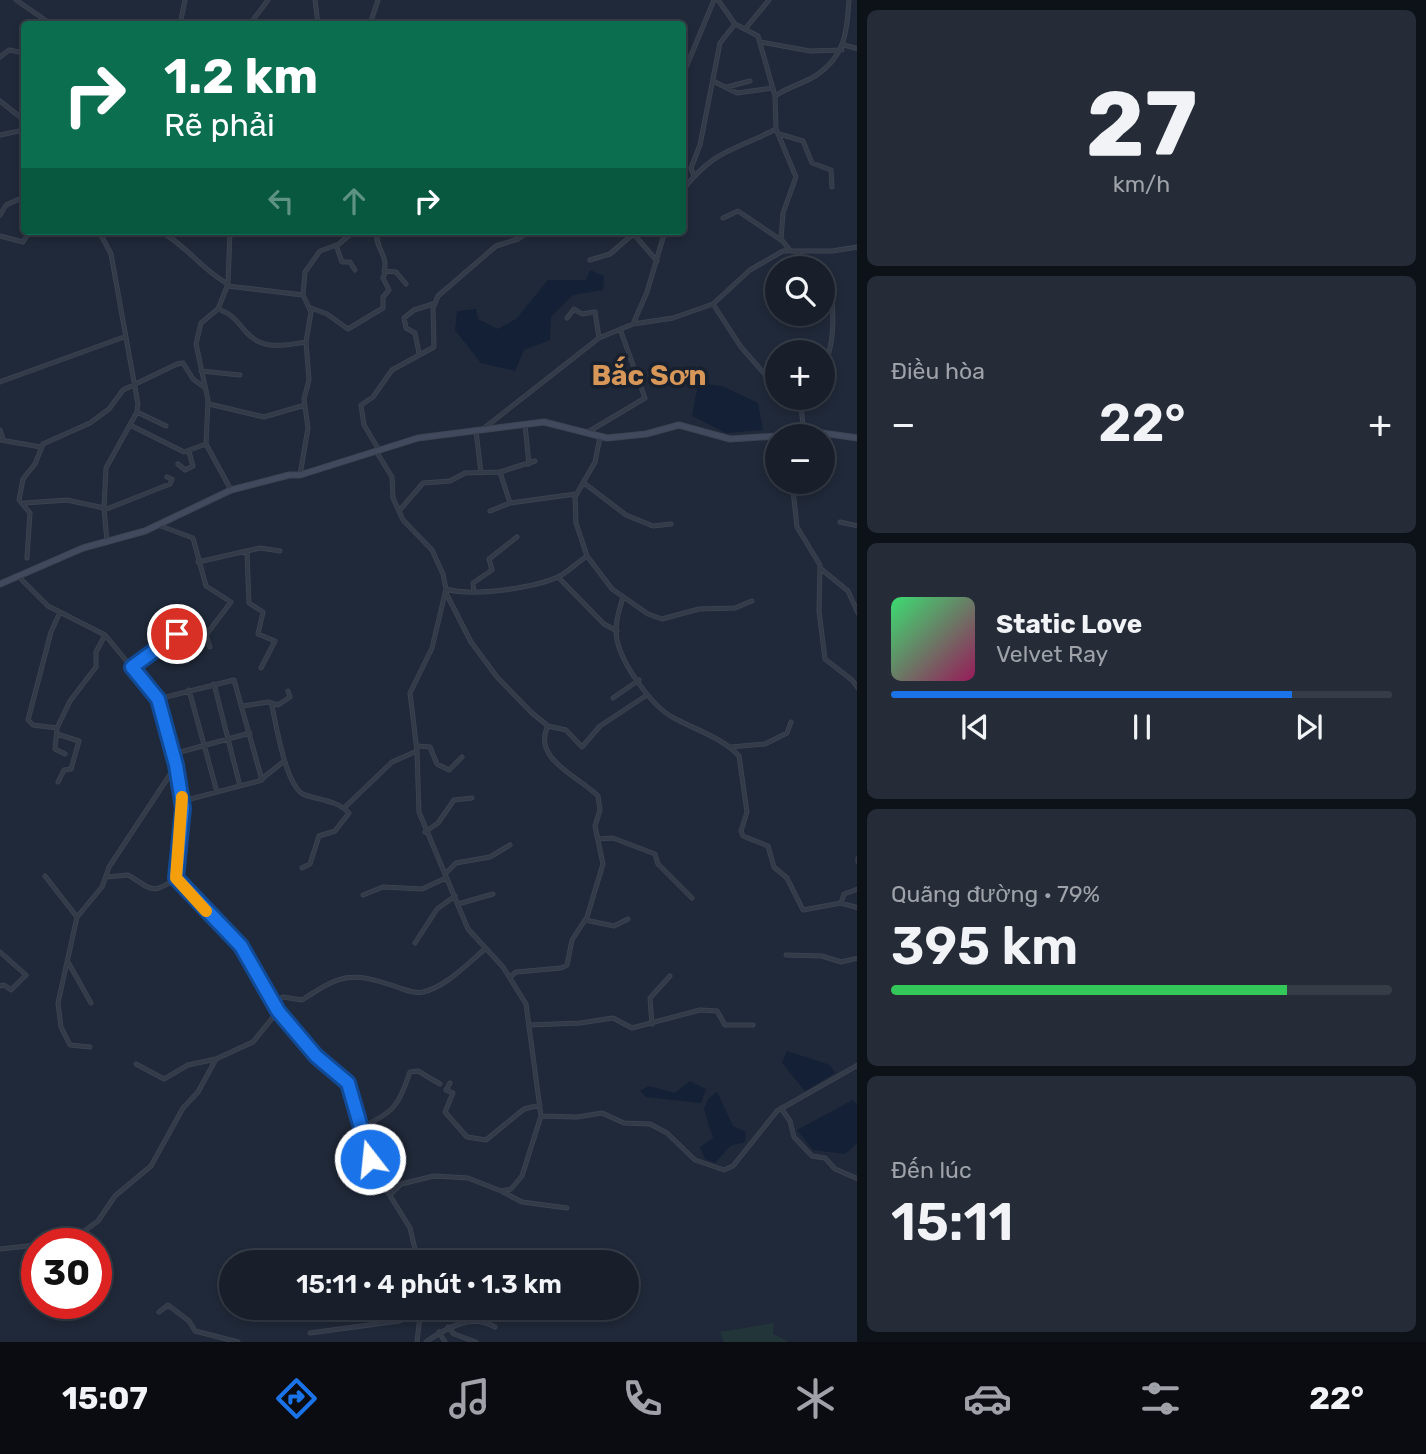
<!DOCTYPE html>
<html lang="vi">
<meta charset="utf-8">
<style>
:root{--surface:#181f2b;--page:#252c37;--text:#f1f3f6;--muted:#9fa2a9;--line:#363d47;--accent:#1a73e8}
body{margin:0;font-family:Rubik,sans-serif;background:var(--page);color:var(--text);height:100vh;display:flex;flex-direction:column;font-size:26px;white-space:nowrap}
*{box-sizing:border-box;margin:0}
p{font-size:23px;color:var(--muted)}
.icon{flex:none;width:38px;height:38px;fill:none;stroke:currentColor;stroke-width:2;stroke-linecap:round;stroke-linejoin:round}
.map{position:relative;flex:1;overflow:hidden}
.panel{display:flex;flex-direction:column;gap:10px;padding:10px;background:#0d1118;width:569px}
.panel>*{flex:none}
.hud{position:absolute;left:21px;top:21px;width:665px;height:214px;border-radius:7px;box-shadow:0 4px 10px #0003,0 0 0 2px var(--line);background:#0b6e4f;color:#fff;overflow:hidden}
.controls{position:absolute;left:765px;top:256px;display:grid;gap:14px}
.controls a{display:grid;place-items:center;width:70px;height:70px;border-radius:50%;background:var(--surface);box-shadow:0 4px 10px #0003,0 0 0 2px var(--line);font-size:35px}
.speed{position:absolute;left:21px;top:1228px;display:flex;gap:14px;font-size:35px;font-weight:700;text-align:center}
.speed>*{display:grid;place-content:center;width:91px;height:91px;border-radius:50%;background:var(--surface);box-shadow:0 4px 10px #0003,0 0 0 2px var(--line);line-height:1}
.speed .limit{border:10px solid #d22;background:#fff;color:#111}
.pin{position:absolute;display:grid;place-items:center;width:60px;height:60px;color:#fff;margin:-30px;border:4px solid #fff;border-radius:50%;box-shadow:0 2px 7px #0007}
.me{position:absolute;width:77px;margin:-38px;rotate:344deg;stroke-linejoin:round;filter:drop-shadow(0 0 5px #0008)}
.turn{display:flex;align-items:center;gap:24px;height:147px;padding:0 28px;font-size:32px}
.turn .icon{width:91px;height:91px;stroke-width:2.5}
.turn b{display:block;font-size:49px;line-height:60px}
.lanes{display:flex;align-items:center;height:66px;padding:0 28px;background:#0003;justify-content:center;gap:35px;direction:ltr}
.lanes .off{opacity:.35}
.big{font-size:52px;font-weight:600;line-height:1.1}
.panel .tile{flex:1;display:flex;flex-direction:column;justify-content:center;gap:10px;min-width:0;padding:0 24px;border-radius:10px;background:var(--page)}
.panel .dial{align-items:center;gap:0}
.dial b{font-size:91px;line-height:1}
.song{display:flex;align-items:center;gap:21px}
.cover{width:84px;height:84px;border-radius:10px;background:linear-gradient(135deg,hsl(140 70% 55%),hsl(330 70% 35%))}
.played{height:7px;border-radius:4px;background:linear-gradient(90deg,var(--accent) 80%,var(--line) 80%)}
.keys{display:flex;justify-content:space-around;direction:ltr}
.heat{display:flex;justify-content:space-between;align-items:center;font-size:38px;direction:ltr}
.charge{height:10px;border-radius:5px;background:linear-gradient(90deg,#34c759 79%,var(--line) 0)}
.trip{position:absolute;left:219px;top:1250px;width:420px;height:70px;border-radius:35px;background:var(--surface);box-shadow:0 4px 10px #0003,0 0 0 2px var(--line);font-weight:600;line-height:70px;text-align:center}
.dock{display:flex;height:112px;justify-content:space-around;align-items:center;background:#0a0c11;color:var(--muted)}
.dock .icon{width:49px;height:49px}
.dock .active{color:var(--accent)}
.dock b{font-size:32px;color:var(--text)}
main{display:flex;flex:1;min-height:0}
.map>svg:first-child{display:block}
.green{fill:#22363a}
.water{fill:#132036}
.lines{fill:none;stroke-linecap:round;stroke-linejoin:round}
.street-casing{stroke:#3d4453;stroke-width:5}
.secondary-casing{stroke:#3d4453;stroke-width:7}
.street{stroke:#333b49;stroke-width:3.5}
.secondary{stroke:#414a5c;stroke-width:5}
.route-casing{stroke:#114b97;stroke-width:18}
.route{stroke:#1a73e8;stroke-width:12}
.slow{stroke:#f59e0b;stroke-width:12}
.labels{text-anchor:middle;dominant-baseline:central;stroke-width:7;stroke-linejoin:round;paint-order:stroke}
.quarter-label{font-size:28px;font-weight:bold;fill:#d79758;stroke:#19202e}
</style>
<main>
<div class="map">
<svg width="858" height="1342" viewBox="0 0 858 1342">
<rect width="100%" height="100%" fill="#202939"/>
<!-- green -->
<path class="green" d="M 774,1323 L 773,1334 L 789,1342 L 724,1342 L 720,1332 Z"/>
<!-- water -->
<path class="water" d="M 590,270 L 604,276 L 603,290 L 573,295 L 551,317 L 550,340 L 524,350 L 515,371 L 481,363 L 455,330 L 457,311 L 476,309 L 478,319 L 498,329 L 516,319 L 548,280 L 586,280 Z
M 698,383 L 722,386 L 758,403 L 763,430 L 726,433 L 692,416 Z
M 787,1051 L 830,1065 L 835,1073 L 805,1091 L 782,1063 Z
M 690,1081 L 706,1089 L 701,1103 L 646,1097 L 640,1091 L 649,1086 L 675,1093 Z
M 717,1092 L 733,1126 L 746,1132 L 745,1142 L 730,1146 L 715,1163 L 705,1159 L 700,1147 L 713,1138 L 704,1109 L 708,1099 Z
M 853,1100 L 857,1105 L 857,1143 L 845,1154 L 813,1150 L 797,1130 Z"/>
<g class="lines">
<!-- street casing -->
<g class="street-casing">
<path id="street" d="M 16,0 L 51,24
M 315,0 L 318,24
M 180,24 L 185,0
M 250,24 L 268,0
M 370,24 L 378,0
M 745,29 L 769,0
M 761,42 L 810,51 L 842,50
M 844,45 L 858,49
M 0,57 L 9,50 L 24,53
M 682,77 L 714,0
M 713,81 L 737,93 L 773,88
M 727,87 L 750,81
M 775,96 C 788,87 802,84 815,76 C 845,57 847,32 849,0
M 0,101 L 24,120
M 776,129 L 796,177 L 783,213 L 781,239 L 789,249
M 779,134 L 803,141 L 812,163 L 831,170 L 832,187
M 0,135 L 24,130
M 694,176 L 691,168 L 700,145 L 720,43 L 735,24
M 682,191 C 714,149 734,151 776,129 L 775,96 L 758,36 L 735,24 L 718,0
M 0,215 L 6,205 L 24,197
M 723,218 L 738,211 L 781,240
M 99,231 L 111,254 L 138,404 L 137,412 L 106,468 L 104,508 L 107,541
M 160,231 C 186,245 202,270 228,284
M 230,231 L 228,284 L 218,309 L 201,323 L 196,344 L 208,400 L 206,444 L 231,490
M 377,231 C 374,247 389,256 384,271 L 396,272 L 406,284
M 631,231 L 657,261
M 0,236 L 23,242 L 30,231
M 336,245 L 342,262 L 350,262 L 355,270
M 797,253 L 820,268
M 590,260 L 610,254 L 633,234
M 822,269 C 836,281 837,354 822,364
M 228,286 L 303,295
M 713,304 L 741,347 L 777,388
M 311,308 L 327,314 L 348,329 L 383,308 L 383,297 L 389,290 L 383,278 L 385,273
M 218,309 C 234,315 236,321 247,333 C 264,351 285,345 306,342
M 567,318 L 574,309 L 582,314 L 595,312 L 599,338
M 633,324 L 647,292 L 665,231
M 419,353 L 415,333 L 406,328 L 404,318 L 414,310 L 433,304
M 201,371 L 240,375
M 0,382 L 124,337
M 800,397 L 804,434
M 209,404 L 264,417 L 305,405
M 137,412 L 166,426
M 130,425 L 184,452 L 206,444
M 525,425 L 529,464
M 483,429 L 599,338 L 633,324 L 673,318 L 713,304 L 750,270 L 783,251 L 832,251 L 858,247
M 0,430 L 3,439
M 476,431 L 481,473
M 588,432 L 645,398 L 620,329
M 600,437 L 595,462 L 575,497 L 576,523 L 587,556 L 612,589 L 648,614 L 662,619 L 699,609 L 735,608 L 752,601
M 0,440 L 41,447
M 379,450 L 364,425 L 361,405 L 373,397 L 392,370 L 434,347 L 433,308 L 438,296 L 496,246 L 518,239 L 530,231
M 376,451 L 392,477 L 393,498 L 403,520 L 432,550 L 443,574 L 446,589 L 432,648 L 410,693 L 417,751 L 419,812 L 468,929 L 503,967 L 526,1004 L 541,1116 L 522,1176 L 511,1189 L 501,1191 L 468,1178 L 434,1176 L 401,1184 L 390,1195
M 178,464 L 185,470 L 193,466 L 189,452
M 500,472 L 510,503
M 300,475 L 308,428 L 304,399 L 309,380 L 306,342 L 311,312 L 303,295 L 305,272 L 320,251 L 339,244 L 354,231
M 792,481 L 797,527 L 820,565 L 819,611 L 825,659 L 852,680 L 858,688
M 584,483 L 626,515 L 653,526 L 671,524
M 25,503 L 67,500 L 104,508
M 104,510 L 170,484 L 172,479 L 167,477
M 399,511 L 423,483 L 450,481 L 465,473 L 500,472 L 535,461
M 490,511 L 510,503 L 576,494
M 840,522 L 858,526
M 158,525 L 193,538 L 206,586 L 231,602 L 206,635 L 210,647
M 247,553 L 249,603 L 263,612 L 258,634 L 275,641 L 261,668
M 27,558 L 30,513 L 19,500 L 23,479 L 35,464 L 43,444 L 90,423 L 109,409 L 123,390 L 177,364 L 183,363 L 193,379 L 204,387
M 198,562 L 260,548 L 280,551
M 820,568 L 848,591 L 858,613
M 19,577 L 48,606 L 105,635 L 158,699 L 183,801 L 176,878 L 241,946 L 278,1011 L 316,1057 L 348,1083 L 373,1168 L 410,1228 L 418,1262
M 558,577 L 604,624 L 617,631
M 446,589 C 472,597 535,588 560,576 C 569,571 578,562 587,556
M 474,592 L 473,583 L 492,570 L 489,559 L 517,537
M 446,593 L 471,642 L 497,677 L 532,713 L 548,726 L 566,730 L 582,747 L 600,726 L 647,695
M 623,597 C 619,610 614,626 617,640 C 622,664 652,707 674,718 C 694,729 723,738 739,756 L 747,812 L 741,831 L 743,836 L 768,846 L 774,867 L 787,878 L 803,910 L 841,903 L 858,908
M 165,644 L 178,662 L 187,661
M 132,667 L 174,636 L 181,626
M 214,684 L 240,786
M 189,690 L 217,792
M 613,698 L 639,680
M 158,699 L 234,680 L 262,780
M 243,706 L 268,702 L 278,705 L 290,697 L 288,691
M 272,706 C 276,724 286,789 305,795 C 320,800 338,801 349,813 L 335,831 L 319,836 L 310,864 L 302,868
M 57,728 L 33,725 L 28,720 L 51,632 L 60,612
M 57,734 L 79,741 L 71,769 L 64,770 L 58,782
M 417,746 L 430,747 L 437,764 L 449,770 L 462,757
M 731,747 L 765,744 L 787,733 L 791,722
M 65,754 L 55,749 L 57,728 L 70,701 L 96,667 L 96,652 L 105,635
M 173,754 L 250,733
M 183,801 L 259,781 L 283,762
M 344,808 L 392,762 L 417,751
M 425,832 L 438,823 L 454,800 L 472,798
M 598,839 L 613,838 L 655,854 L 658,864 L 692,898
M 858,858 L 858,862
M 445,874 L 456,863 L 490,857 L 510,845
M 45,876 L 77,917
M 106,877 L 128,875 C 149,886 150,898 176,878
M 363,895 L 383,887 L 422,889 L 446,878
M 841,903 L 844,894 L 858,889
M 458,904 L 493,894
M 585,920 L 614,926 L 628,919
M 415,943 L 437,909 L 455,896
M 0,952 L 26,975 L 11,990 L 4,985 L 0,986
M 786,955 L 822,956 L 841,962 L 858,958
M 68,962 L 91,1003
M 510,977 L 516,972 L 561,968 L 567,965 L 572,940 L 587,917 L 603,864 L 595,826 L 600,810 L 598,796 C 580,777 531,759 548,726
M 273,1003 L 283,997 L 302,1000 C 342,974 350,971 397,987 C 406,990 414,994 423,992 C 446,987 468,963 485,949
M 652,1024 L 650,998 L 670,976
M 530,1025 L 580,1023 L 613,1018 L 632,1028 L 700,1010 L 717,1011 L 725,1025 L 753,1025
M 90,1047 L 70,1045 L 61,1027 L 58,1003 L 77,917 L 102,887 L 109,867 L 175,767
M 136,1064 L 164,1079 L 188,1065 L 216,1059
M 450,1083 L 446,1090 L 453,1093 L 445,1112 L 467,1137 L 486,1140 L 524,1109 L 540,1105
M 781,1108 L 790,1121 L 794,1137 L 812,1156 L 825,1158 L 835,1169 L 858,1179
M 541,1116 L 577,1117 L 602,1113 L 624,1123 L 650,1124 L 667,1133 L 695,1160 L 724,1170 L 733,1166 L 777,1111 L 858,1065
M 361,1127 C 394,1113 398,1106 410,1072 L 418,1071 L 440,1084
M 503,1192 L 522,1202 L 567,1208
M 40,1244 L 72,1240 L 98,1221 L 115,1196 L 151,1166 L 183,1108 L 198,1092 L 216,1059 L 253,1042 L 278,1011
M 0,1249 L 37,1245
M 159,1312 L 168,1305 L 189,1321 L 195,1331 L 238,1342
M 448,1327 L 454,1334 L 476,1342
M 439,1332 L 445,1342
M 310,1333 L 399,1321 L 420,1314
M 417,1342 L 421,1307
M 426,1342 C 446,1328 472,1313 495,1327"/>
</g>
<!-- secondary casing -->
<g class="secondary-casing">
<path id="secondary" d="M 782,436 L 822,433 L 858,438
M 0,584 L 83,548 L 145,531 L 231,490 L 289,475 L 300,475 L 418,438 L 544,422 L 607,438 L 646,434 L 679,425 L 730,439 L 777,436"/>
</g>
<!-- street -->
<use href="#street" class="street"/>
<!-- secondary -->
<use href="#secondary" class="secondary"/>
</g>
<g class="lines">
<!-- route casing -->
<g class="route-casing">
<path id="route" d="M 177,634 L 132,667 L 158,699 L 176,765 L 183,808 L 176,878 L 241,946 L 278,1011 L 316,1056 L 348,1083 L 370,1159"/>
</g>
<!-- route -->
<use href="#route" class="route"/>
<!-- slow -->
<path class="slow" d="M 182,797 L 176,878 L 206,911"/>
</g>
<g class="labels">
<!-- quarter labels -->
<g class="quarter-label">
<text x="649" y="375">Bắc Sơn</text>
</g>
</g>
</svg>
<div class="controls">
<a><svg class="icon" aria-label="search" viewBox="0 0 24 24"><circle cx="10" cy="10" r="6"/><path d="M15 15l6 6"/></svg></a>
<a>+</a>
<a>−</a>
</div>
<div class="speed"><div class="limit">30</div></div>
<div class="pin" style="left:177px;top:634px;background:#d93025"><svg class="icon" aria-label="arrive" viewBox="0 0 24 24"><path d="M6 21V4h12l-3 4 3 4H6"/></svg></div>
<svg class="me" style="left:370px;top:1159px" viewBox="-20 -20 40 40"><circle r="17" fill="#1a73e8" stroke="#fff" stroke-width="3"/><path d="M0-11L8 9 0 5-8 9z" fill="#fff"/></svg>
<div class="trip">15:11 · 4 phút · 1.3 km</div>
<div class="hud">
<div class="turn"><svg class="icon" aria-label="right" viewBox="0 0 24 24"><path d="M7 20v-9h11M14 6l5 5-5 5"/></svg><div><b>1.2 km</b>Rẽ phải</div></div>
<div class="lanes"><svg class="icon off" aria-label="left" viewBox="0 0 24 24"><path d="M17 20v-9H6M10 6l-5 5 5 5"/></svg><svg class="icon off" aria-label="ahead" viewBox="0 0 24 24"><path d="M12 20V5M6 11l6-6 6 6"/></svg><svg class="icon" aria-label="right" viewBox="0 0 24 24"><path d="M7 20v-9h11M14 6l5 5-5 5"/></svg></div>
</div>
</div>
<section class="panel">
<div class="tile dial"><b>27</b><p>km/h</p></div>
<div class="tile"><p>Điều hòa</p>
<div class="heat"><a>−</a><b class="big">22°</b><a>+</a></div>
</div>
<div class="tile">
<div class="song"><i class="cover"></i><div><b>Static Love</b><p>Velvet Ray</p></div></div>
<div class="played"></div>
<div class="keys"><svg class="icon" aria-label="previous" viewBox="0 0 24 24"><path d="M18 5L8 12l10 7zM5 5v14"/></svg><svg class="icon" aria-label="pause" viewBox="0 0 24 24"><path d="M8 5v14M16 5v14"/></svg><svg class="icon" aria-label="next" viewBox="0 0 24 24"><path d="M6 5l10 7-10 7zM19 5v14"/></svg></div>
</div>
<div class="tile"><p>Quãng đường · 79%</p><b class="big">395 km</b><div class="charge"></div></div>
<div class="tile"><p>Đến lúc</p><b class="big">15:11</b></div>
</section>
</main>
<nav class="dock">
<b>15:07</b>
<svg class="icon active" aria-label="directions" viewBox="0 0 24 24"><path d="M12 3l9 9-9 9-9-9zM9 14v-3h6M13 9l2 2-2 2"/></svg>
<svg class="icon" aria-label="music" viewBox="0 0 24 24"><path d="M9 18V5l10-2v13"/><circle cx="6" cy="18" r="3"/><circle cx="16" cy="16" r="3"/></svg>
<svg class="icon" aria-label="phone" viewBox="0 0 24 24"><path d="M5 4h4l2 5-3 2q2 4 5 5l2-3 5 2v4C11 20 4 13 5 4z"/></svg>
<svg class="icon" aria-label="climate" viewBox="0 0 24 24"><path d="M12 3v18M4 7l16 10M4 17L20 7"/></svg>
<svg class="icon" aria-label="car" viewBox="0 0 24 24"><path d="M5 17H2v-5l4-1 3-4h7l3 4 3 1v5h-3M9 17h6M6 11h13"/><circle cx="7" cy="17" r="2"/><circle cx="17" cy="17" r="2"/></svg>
<svg class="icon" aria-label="filters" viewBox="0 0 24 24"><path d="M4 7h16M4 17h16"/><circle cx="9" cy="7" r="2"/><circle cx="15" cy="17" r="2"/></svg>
<b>22°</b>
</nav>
